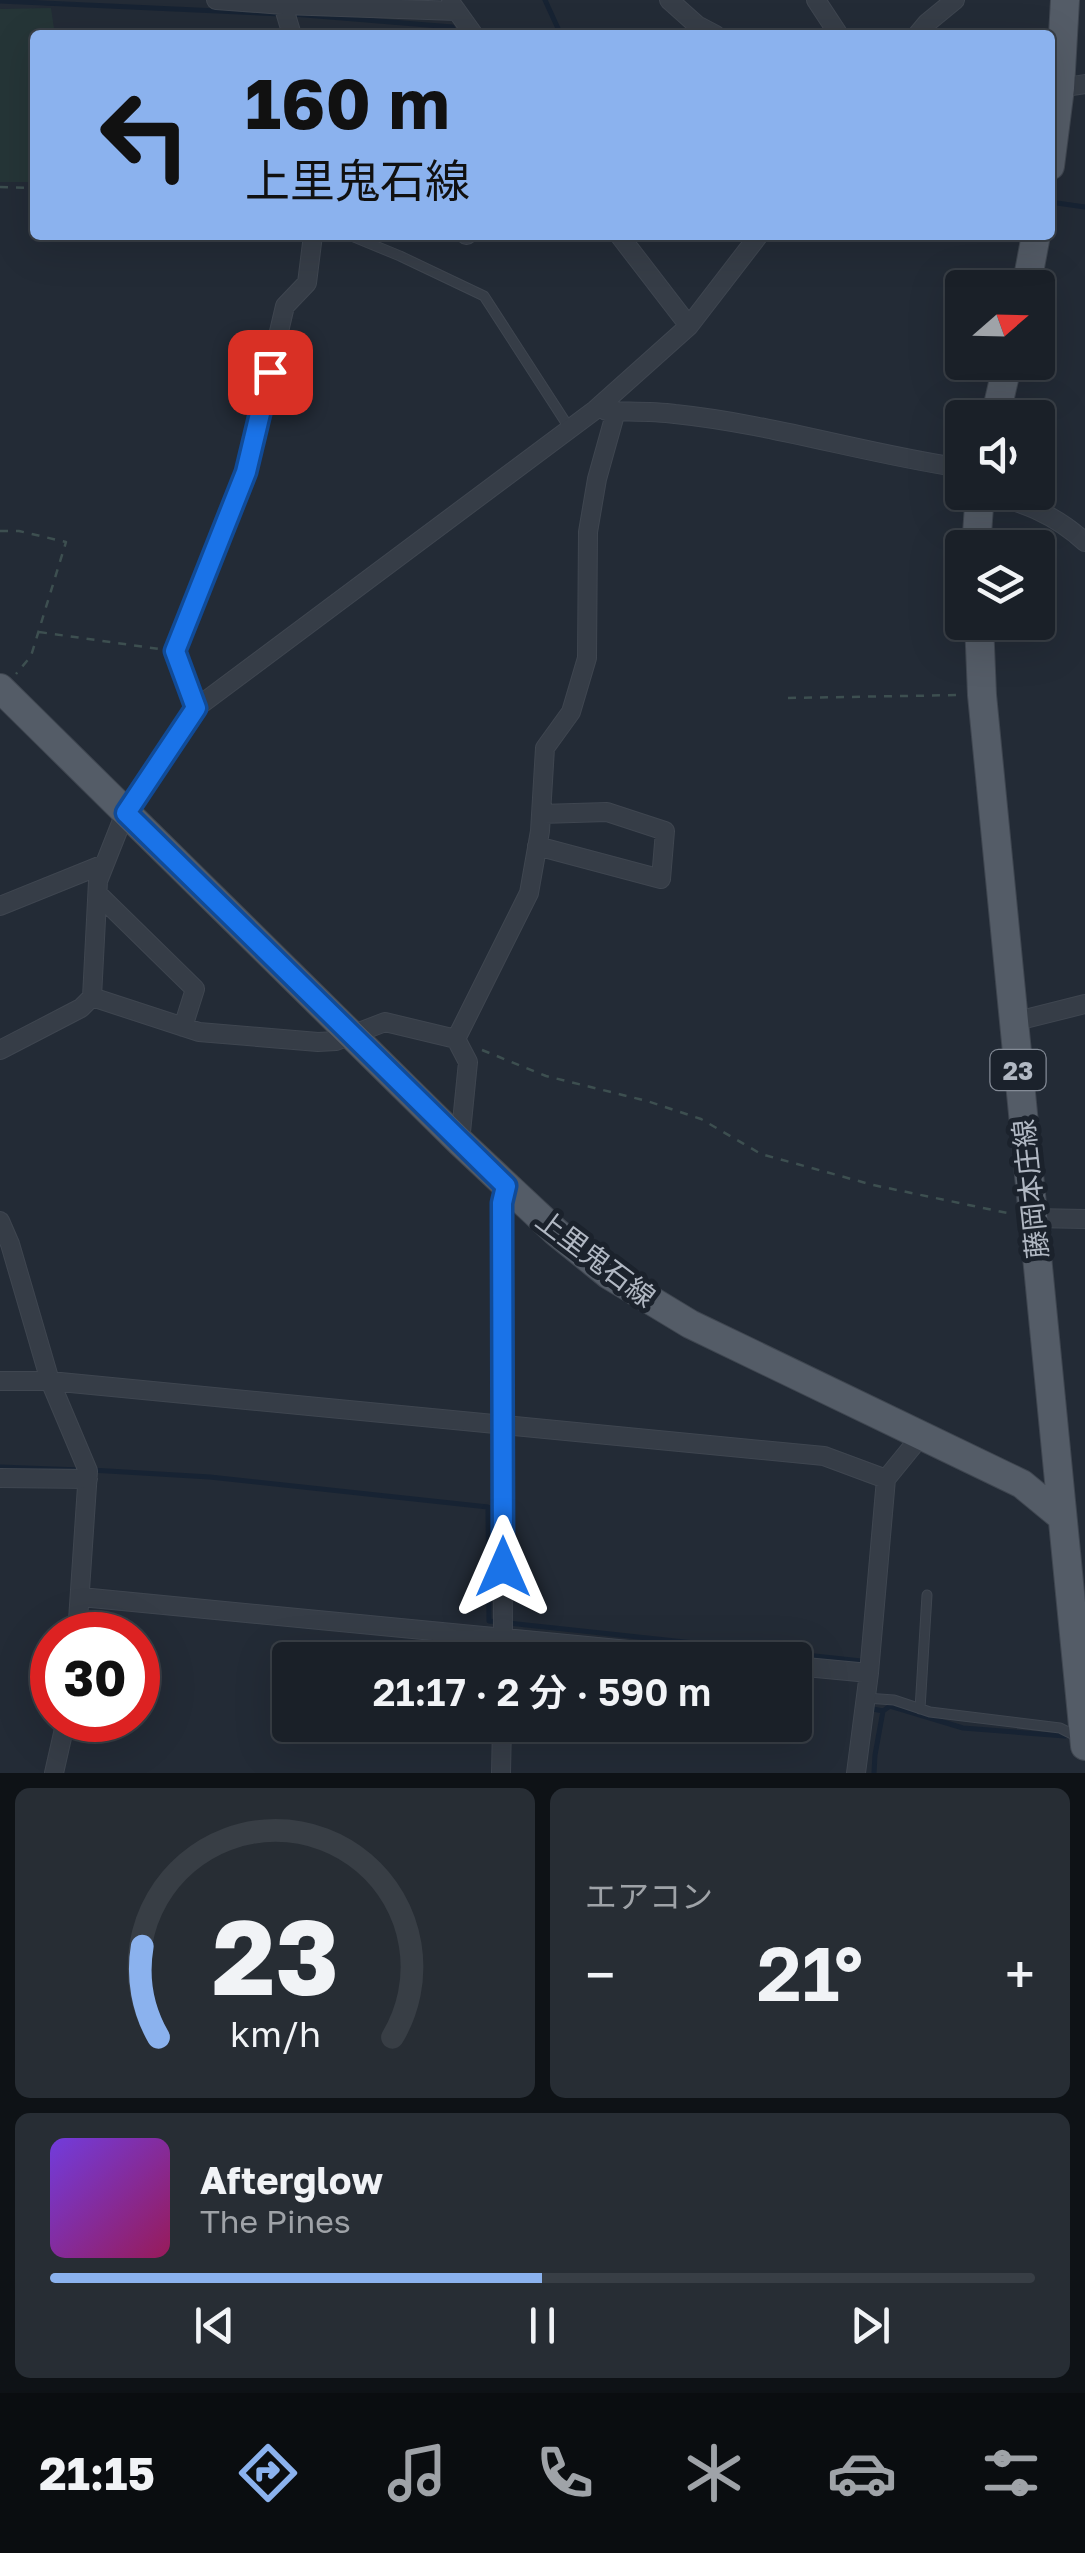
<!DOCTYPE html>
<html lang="ja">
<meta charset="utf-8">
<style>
:root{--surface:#1a2028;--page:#272d34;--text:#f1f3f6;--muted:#9fa3a8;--line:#383e45;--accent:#8bb2ee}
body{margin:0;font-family:"Golos Text","Noto Sans JP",sans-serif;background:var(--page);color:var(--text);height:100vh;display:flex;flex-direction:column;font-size:38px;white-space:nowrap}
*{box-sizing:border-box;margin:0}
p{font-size:32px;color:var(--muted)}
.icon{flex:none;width:55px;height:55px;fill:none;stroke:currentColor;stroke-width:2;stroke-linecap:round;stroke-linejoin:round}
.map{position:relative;height:1773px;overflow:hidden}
.details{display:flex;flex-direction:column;gap:15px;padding:15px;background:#0e1216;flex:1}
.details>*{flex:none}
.guide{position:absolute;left:30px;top:30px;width:1025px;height:210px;border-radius:10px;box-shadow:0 10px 40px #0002,0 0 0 2px var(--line);background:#8bb2ee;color:#111;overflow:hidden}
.needle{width:65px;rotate:70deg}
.tools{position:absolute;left:945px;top:270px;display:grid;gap:20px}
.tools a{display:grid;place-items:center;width:110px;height:110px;border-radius:10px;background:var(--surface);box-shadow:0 10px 40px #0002,0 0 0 2px var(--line);font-size:50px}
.speed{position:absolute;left:30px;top:1612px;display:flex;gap:20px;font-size:50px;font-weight:700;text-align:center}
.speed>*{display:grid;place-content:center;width:130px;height:130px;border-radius:50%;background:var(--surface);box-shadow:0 10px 40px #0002,0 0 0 2px var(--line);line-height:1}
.speed .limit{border:15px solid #d22;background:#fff;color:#111}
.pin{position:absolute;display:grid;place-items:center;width:85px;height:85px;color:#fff;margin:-42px;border-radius:20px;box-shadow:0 5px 15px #0006}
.me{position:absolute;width:110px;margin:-55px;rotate:0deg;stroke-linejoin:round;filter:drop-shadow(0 0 8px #0008)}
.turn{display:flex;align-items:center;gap:35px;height:210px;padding:0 50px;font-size:45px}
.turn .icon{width:130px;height:130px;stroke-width:2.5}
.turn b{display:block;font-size:70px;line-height:85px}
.big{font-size:75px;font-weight:600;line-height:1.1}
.details .card{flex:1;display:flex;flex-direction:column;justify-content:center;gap:15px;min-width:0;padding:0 35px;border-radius:15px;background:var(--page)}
.details .dial{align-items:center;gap:0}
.dial svg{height:260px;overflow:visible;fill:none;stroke:var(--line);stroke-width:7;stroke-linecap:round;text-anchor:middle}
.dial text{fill:var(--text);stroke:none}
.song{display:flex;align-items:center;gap:30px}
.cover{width:120px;height:120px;border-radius:15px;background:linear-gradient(135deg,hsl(260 70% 55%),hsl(330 70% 35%))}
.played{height:10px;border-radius:5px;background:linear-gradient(90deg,var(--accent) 50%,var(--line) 50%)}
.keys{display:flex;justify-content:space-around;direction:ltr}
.heat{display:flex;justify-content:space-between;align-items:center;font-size:55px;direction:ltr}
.details .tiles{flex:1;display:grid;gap:15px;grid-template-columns:1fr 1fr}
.card:last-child{grid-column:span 2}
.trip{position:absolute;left:272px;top:1642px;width:540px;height:100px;border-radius:10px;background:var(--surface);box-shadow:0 10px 40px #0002,0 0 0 2px var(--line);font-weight:600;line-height:100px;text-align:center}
.tab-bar{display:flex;height:160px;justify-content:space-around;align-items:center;background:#0a0d10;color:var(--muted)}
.tab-bar .icon{width:70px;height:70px}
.tab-bar .current{color:var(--accent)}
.tab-bar b{font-size:45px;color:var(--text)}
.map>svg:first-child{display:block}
.green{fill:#253537}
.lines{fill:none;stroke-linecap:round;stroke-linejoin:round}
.stream{stroke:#172333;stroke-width:5}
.lane-casing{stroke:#3f4650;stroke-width:11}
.street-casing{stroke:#3f4650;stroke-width:20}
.primary-casing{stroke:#3f4650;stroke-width:30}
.path{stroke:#3d4f50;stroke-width:2.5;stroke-dasharray:8 8;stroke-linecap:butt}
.lane{stroke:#363d47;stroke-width:9}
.street{stroke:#363d47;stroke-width:18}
.primary{stroke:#545c67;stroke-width:28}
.route-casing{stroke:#114b97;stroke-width:25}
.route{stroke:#1a73e8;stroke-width:18}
.labels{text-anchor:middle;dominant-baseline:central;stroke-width:10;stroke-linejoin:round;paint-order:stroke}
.shield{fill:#1b222c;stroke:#848b96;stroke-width:2.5}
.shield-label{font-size:25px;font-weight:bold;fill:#b1b8c3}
.street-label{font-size:28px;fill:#b1b8c3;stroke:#1b222c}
</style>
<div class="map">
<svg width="1085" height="1773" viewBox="0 0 1085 1773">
<rect width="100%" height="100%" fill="#232b36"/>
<!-- green -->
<path class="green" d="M 51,8 L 55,35 L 35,35 L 35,182 L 0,182 L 0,9 Z"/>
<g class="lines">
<!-- stream -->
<path class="stream" d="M 545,0 L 561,35
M 0,1 L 282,14
M 293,14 L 452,27 L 457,35
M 1050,202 L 1085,207
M 0,1467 L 80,1470
M 91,1470 L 210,1477 L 488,1507 L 489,1621 L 861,1661 L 861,1669
M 868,1708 L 883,1711 L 890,1706 L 963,1728 L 1065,1736 L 1070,1732
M 874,1773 L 875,1755 L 883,1711"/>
<!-- lane casing -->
<g class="lane-casing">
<path id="lane" d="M 349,235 L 400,256 L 484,296 L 570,429
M 866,1698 L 894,1700 L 930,1712 L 1060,1728 L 1072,1734 L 1079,1733
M 920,1709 L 927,1595"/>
</g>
<!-- street casing -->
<g class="street-casing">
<path id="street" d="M 216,0 L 283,5 L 457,11
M 669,0 L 697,25 L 716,35
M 816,0 L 839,35
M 451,3 L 474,35
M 283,5 L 292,35
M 917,35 L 927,23 L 955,0
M 1060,88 L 1085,84
M 466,235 L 467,235
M 619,235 L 689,326
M 606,411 C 629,412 652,411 675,414 C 772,424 866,454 962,468
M 985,492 C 1025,504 1053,513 1085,542
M 196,708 L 175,651 L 246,472 L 285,306 L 307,283 L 313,235
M 537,846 L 661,879 L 665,831 L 607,812 L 541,814
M 98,894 L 195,989 L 183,1027
M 0,906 L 104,864
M 92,997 L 199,1032 L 318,1042 L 336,1041 L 385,1022 L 456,1039
M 1013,1022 L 1085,1004
M 0,1050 L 81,1008 L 92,997 L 98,881 L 125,813 L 196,708 L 595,410 L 689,326 L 759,235
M 460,1142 L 468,1062 L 456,1039 L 529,893 L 540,831 L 545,748 L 571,712 L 587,658 L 588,532 L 597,479 L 616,411
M 1033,1218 L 1085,1219
M 0,1221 L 10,1244 L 50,1381 L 88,1471 L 77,1635
M 0,1381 L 50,1381 L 824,1456 L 886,1479 L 921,1436
M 0,1478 L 88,1479
M 81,1597 L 732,1660
M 503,1660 L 502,1203 L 506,1186
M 795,1666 L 869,1673
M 54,1773 L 66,1720
M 501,1773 L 502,1725
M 856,1773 L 869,1673 L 886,1479"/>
</g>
<!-- primary casing -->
<g class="primary-casing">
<path id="primary" d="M 1050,166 L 1060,88 L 1065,0
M 1026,288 L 1036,235
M 995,418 L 1008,362
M 976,548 L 980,492
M 979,622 L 982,695 L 1085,1746
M 0,688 L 460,1142 L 556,1232 L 609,1275 L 690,1324 L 1022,1484 L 1062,1517"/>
</g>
<!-- path -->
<path class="path" d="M 0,187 L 35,188
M 0,531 L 19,531 L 66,542 L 31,656 L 16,674
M 39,632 L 159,649
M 788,698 L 960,695
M 482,1050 L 546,1076 L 647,1101 L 701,1119 L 761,1154 L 873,1185 L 1012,1214"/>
<!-- lane -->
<use href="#lane" class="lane"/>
<!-- street -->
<use href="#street" class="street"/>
<!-- primary -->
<use href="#primary" class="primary"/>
</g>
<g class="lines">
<!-- route casing -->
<g class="route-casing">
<path id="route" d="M 270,372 L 246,472 L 175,651 L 196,708 L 126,813 L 506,1186 L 502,1203 L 503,1567"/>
</g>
<!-- route -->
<use href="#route" class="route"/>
</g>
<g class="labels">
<!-- shield labels -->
<rect class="shield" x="990.5" y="1050" width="55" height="40" rx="8"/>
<g class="shield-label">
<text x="1018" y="1070">23</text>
</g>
<!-- street labels -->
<g class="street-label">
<text transform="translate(1030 1189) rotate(-96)">藤岡本庄線</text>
<text transform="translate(596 1258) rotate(37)">上里鬼石線</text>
</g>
</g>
</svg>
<div class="tools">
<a><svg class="needle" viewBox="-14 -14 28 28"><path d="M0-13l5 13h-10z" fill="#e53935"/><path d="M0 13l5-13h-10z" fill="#9fa3a8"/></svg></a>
<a><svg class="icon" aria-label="sound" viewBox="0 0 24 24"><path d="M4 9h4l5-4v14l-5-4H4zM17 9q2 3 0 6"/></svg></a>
<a><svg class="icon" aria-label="layers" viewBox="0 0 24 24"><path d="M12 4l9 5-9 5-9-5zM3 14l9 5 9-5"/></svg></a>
</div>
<div class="speed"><div class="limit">30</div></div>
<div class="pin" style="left:270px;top:372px;background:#d93025"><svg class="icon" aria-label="arrive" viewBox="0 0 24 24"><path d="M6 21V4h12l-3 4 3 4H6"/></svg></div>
<svg class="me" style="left:503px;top:1567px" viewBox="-20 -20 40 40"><path d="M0-17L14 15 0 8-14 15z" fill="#1a73e8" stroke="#fff" stroke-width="4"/></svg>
<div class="trip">21:17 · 2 分 · 590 m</div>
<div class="guide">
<div class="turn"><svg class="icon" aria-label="left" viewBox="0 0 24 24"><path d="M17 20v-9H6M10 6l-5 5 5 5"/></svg><div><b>160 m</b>上里鬼石線</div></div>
</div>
</div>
<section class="details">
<div class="tiles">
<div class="card dial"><svg viewBox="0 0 100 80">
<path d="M14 69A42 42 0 1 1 86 69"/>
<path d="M14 69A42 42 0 0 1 9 41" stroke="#8bb2ee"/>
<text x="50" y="56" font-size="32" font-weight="700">23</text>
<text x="50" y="72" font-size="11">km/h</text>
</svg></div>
<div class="card"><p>エアコン</p>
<div class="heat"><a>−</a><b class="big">21°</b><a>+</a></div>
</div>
<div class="card">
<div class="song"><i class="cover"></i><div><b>Afterglow</b><p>The Pines</p></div></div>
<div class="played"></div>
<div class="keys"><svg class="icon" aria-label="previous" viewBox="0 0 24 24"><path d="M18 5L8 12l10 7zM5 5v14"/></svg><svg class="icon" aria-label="pause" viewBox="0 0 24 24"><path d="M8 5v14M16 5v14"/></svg><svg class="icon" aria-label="next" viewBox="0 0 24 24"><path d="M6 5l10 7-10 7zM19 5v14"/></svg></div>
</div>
</div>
</section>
<nav class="tab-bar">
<b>21:15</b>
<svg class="icon current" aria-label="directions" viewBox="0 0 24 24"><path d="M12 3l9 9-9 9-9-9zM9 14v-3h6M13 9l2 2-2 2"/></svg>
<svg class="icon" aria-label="music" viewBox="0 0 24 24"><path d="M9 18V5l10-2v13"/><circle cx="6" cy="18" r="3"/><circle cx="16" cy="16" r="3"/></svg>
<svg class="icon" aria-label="phone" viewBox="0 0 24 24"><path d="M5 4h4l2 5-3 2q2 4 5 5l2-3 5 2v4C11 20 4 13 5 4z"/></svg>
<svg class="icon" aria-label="climate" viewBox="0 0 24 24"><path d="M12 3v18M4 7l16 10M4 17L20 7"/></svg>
<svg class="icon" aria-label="car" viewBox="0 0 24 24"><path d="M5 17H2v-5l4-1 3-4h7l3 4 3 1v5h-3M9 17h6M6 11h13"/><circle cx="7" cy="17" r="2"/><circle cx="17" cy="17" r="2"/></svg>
<svg class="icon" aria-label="filters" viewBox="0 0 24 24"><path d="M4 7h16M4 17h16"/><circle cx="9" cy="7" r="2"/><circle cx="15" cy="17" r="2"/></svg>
</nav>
